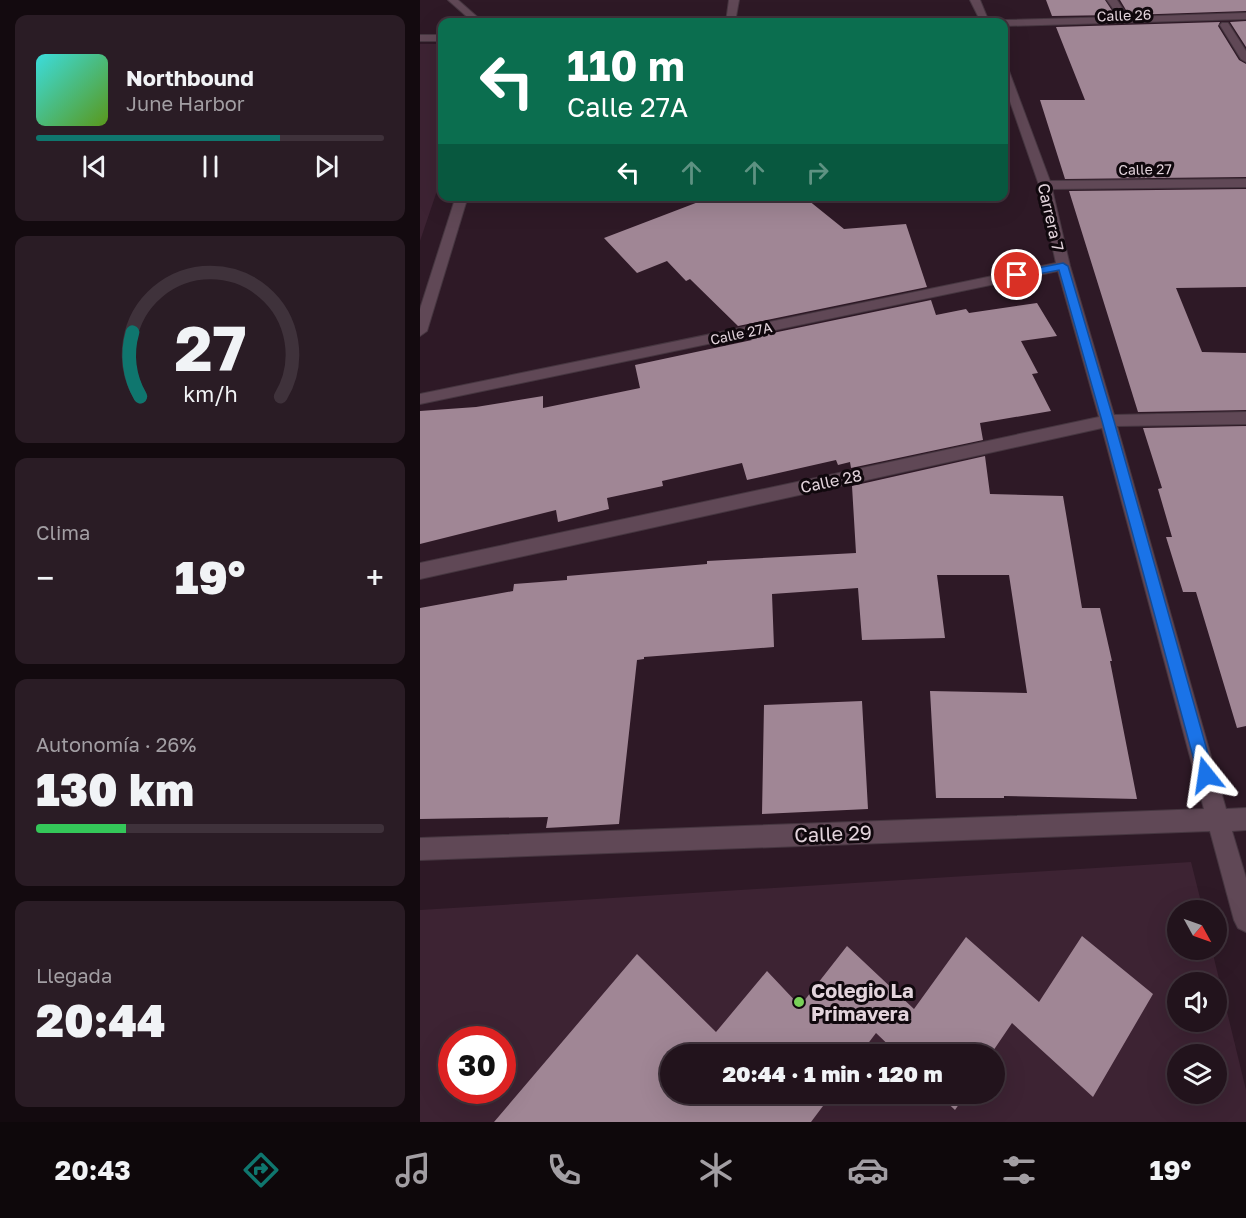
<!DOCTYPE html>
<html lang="es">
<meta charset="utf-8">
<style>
:root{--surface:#22131c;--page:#2a1c25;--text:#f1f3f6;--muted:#a29ea3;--line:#3f323b;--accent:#0f766e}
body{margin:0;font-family:"Golos Text",sans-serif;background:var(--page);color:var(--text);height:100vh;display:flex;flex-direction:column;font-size:22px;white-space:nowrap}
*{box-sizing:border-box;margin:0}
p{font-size:20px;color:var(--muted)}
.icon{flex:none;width:33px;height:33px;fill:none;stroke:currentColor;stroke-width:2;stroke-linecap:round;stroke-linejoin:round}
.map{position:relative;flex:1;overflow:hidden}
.sheet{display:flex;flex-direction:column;gap:15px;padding:15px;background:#130a0f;width:420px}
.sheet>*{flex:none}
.top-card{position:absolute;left:18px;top:18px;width:570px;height:183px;border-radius:12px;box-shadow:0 6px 24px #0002,0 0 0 2px var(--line);background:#0b6e4f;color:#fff;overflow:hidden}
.needle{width:39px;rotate:130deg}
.fabs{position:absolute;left:747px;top:900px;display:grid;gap:12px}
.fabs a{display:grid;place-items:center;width:60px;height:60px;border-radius:50%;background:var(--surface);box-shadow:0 6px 24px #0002,0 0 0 2px var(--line);font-size:30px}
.speed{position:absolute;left:18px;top:1026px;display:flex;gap:12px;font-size:30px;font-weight:700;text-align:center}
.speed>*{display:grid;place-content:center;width:78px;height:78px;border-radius:50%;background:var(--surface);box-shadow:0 6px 24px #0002,0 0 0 2px var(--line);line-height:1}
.speed .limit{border:9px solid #d22;background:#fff;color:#111}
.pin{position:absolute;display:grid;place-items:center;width:51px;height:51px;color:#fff;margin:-26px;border:3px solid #fff;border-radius:50%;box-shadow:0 2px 6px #0007}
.me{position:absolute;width:66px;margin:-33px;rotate:345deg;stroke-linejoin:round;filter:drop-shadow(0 0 4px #0008)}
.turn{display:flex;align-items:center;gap:21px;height:126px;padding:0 30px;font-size:27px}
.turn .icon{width:78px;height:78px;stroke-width:2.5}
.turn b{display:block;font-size:42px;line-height:51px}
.lanes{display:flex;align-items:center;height:57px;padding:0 30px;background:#0003;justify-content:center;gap:30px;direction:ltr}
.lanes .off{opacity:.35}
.big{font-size:45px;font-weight:800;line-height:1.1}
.sheet .widget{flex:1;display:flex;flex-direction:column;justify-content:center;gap:9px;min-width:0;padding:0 21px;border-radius:12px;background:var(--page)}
.sheet .dial{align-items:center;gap:0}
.dial svg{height:156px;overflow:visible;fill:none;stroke:var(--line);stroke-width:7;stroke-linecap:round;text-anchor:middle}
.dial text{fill:var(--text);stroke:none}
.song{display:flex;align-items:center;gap:18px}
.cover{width:72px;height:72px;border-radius:9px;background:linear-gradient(135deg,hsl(180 70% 55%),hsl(90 70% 35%))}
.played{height:6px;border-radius:3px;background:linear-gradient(90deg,var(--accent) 70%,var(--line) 70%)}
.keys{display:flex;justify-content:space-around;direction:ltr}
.heat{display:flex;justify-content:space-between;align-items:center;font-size:33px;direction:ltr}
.charge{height:9px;border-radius:4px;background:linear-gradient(90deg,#34c759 26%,var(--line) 0)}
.trip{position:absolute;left:240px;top:1044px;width:345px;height:60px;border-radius:30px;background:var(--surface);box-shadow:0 6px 24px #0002,0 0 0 2px var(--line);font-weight:800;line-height:60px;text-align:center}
.tab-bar{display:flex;height:96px;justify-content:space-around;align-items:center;background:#0e080b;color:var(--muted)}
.tab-bar .icon{width:42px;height:42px}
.tab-bar .selected{color:var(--accent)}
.tab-bar b{font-size:27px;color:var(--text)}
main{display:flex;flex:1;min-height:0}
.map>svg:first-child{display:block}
.built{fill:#3d2333;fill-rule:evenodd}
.building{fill:#a08695}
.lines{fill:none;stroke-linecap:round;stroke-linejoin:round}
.minor-casing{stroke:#463640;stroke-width:2}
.minor{fill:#604856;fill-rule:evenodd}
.route{fill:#1a73e8;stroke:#114b97;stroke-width:1.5}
.poi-dot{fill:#78d158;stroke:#10080d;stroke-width:2}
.labels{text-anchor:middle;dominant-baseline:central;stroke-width:6;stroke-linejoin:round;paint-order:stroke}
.far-street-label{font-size:14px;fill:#e3d4dc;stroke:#10080d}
.street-label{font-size:16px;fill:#e3d4dc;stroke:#10080d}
.near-street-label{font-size:20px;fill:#e3d4dc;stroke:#10080d}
.near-poi-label{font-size:20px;font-weight:bold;fill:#e3d4dc;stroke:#10080d;text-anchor:start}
</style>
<main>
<section class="sheet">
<div class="widget">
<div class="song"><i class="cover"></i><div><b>Northbound</b><p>June Harbor</p></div></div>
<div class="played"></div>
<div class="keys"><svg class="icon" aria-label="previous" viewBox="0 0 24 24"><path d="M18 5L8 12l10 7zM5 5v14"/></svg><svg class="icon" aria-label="pause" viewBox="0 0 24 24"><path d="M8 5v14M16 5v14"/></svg><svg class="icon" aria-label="next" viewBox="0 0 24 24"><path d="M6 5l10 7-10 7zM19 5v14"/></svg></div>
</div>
<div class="widget dial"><svg viewBox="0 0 100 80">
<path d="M14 69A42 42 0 1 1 86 69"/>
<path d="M14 69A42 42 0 0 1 10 36" stroke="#0f766e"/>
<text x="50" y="56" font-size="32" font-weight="700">27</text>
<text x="50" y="72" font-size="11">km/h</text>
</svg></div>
<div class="widget"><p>Clima</p>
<div class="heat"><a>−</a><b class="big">19°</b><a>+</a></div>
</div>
<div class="widget"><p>Autonomía · 26%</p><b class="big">130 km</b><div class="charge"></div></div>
<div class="widget"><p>Llegada</p><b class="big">20:44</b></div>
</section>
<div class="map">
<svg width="826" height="1122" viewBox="0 0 826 1122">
<rect width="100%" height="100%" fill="#2e1926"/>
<!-- built -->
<path class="built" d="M 0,44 L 22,44 L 22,176 L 0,241 Z
M 771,862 L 783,910 L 758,910 L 758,950 L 792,950 L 826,1090 L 826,1122 L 0,1122 L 0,910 ZM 758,982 L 796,982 L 796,1022 L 758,1022 ZM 32,1040 L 82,1040 L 82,1090 L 32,1090 ZM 250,1054 L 574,1054 L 574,1094 L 250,1094 ZM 758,1054 L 796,1054 L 796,1094 L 758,1094 Z"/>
<!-- building -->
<path class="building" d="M 626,0 L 685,0 L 695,15 L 632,16 Z
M 700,0 L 826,0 L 826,11 L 709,15 Z
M 826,21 L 826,47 L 810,22 Z
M 800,22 L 798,26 L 819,60 L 826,64 L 826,177 L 645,179 L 620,100 L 665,100 L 636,27 Z
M 826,189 L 826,287 L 756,288 L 782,352 L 826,353 L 826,410 L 718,412 L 649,191 Z
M 294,196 L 383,196 L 424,229 L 486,224 L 507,287 L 318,326 L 270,279 L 266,281 L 247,261 L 217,273 L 184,238 Z
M 511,300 L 516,315 L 546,309 L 549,313 L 617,303 L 637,336 L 601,341 L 618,373 L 612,374 L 631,411 L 560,423 L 563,440 L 431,468 L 430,462 L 418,465 L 416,460 L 327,480 L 322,463 L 242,481 L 243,486 L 187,498 L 189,509 L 138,522 L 136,510 L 0,544 L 0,411 L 56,407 L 123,396 L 123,408 L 220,388 L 215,365 L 332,340 L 329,338 Z
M 826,426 L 826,726 L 817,728 L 776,592 L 763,592 L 746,537 L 752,537 L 738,489 L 742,488 L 723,428 Z
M 565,456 L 570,494 L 643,496 L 662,608 L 680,608 L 692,661 L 690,661 L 717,799 L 584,796 L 584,798 L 516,798 L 510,691 L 607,693 L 589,575 L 517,575 L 525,638 L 442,640 L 438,588 L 352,594 L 354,647 L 224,657 L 224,659 L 217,660 L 199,824 L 126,828 L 128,817 L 0,819 L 0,608 L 93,591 L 94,584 L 147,580 L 147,576 L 287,564 L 287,561 L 436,553 L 432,486 Z
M 442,701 L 448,809 L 342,814 L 344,705 Z
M 662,936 L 733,994 L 673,1097 L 592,1023 L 571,1054 L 478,1054 L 456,1033 L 440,1054 L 250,1054 L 250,1094 L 412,1094 L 391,1122 L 74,1122 L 217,954 L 296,1032 L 347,971 L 380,1006 L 427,946 L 494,1009 L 546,937 L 619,1002 Z
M 518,1094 L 546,1094 L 535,1110 Z"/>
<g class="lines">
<!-- minor casing -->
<g class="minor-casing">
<path id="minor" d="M 28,0 L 38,0 L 63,22 L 53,22 Z
M 309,0 L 319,0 L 315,22 L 306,22 Z
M 550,0 L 560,0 L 569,22 L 561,22 Z
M 687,0 L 697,0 L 708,17 L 826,13 L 826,19 L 584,26 L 584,22 L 580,22 L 584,20 L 699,17 Z
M 802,23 L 808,23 L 826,51 L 826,62 L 821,59 L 800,25 Z
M 0,35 L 22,35 L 22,41 L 0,41 Z
M 584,68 L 589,71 L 630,181 L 826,179 L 826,187 L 632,189 L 650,266 L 694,415 L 826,412 L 826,424 L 697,426 L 806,809 L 826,808 L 826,830 L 812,831 L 826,878 L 826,932 L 818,928 L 814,920 L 790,831 L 0,860 L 0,838 L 784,809 L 682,428 L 0,579 L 0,563 L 679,417 L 638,271 L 0,404 L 0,394 L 636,263 L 619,185 L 584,84 Z
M 36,196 L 48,196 L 7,331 L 0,336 L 0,309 Z"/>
</g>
<!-- minor -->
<use href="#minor" class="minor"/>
</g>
<!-- route -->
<path class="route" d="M 643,263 L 648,266 L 694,421 L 794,775 L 791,780 L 786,783 L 780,780 L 778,775 L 682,421 L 639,270 L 597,278 L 592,275 L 597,272 Z"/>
<!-- markers -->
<circle class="poi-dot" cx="379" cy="1002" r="6"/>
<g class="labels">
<!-- far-street labels -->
<g class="far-street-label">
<text transform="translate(704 15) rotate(-2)">Calle 26</text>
<text transform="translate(725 169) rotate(-1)">Calle 27</text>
<text transform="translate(321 333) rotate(-12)">Calle 27A</text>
</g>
<!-- street labels -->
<g class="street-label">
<text transform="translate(631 217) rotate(77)">Carrera 7</text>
<text transform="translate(411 481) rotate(-12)">Calle 28</text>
</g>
<!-- near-street labels -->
<g class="near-street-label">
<text transform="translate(413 833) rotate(-2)">Calle 29</text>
</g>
<!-- near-poi labels -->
<g class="near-poi-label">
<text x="391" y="990">Colegio La<tspan x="391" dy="23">Primavera</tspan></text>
</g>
</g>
</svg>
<div class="fabs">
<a><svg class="needle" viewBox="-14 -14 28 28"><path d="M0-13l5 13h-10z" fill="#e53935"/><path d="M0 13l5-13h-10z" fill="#a29ea3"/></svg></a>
<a><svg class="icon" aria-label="sound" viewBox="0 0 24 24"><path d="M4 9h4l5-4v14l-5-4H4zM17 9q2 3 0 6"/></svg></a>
<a><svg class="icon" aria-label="layers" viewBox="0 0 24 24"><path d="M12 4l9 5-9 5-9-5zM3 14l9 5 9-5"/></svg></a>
</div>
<div class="speed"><div class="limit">30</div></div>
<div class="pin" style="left:597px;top:275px;background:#d93025"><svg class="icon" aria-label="arrive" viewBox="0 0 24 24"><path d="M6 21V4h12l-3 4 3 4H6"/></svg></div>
<svg class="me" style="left:786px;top:775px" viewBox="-20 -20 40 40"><path d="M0-17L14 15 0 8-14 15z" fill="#1a73e8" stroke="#fff" stroke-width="4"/></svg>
<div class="trip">20:44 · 1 min · 120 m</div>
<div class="top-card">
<div class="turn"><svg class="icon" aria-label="left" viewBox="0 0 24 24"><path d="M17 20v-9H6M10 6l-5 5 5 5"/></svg><div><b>110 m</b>Calle 27A</div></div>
<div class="lanes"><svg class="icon" aria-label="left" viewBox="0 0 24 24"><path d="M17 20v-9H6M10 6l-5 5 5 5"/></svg><svg class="icon off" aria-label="ahead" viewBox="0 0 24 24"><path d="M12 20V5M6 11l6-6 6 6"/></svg><svg class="icon off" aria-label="ahead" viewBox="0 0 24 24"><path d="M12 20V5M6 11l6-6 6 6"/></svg><svg class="icon off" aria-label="right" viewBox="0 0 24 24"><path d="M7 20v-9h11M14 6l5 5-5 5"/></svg></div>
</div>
</div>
</main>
<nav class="tab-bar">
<b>20:43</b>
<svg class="icon selected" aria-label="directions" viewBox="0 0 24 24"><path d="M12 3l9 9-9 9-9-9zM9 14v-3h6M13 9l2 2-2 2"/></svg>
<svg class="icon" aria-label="music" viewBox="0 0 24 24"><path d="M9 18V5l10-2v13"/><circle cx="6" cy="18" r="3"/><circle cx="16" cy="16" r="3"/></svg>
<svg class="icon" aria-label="phone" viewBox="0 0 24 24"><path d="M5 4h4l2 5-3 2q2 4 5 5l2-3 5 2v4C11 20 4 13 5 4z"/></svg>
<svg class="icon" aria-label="climate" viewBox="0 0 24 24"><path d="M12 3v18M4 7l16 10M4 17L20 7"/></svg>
<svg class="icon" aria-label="car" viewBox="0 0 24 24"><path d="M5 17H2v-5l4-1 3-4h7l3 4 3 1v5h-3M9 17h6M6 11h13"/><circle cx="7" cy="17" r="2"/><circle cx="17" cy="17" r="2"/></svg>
<svg class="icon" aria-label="filters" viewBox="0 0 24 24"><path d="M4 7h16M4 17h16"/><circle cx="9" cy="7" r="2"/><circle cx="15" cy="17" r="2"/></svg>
<b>19°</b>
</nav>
